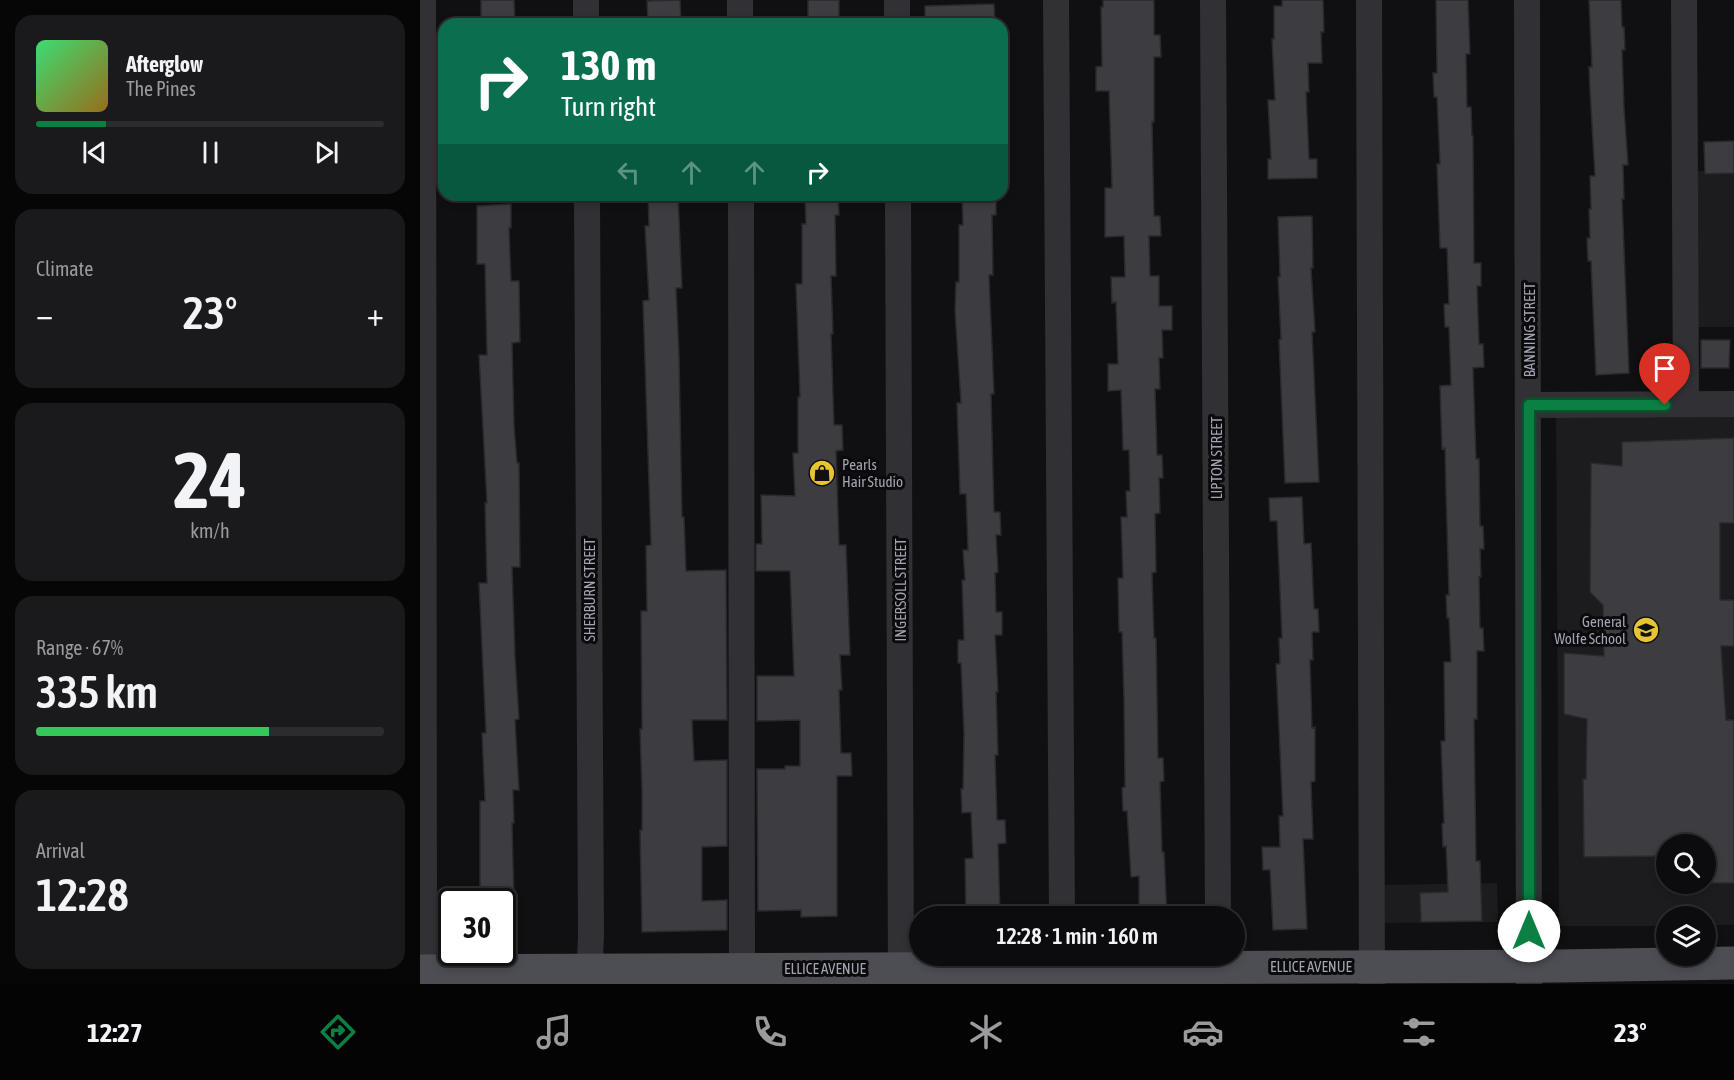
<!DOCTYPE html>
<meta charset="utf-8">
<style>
:root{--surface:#0c0b0d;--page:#1a191b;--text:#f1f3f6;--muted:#9a9b9d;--line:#2c2b2e;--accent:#0b8043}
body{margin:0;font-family:"Asap Condensed",sans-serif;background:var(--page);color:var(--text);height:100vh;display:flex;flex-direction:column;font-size:22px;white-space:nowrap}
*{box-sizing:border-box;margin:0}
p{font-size:20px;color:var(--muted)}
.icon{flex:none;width:33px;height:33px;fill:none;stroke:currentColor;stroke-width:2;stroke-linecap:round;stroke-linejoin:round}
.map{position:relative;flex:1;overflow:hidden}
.drawer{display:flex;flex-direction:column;gap:15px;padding:15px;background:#070607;width:420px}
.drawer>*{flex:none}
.banner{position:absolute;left:18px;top:18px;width:570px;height:183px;border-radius:18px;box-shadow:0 3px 9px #0003,0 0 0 2px var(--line);background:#0b6e4f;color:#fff;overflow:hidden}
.buttons{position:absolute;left:1236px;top:834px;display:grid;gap:12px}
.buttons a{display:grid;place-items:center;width:60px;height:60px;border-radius:50%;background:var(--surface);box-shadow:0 3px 9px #0003,0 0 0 2px var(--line);font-size:30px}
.speed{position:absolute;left:18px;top:888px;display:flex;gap:12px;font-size:30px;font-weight:700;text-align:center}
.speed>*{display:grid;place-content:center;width:78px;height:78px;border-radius:50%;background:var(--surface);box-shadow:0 3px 9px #0003,0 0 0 2px var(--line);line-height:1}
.speed .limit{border:3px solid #111;border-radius:9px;background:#fff;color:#111}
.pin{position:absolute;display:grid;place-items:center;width:51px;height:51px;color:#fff;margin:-62px -26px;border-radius:50% 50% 50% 0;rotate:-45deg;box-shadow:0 0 6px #0007}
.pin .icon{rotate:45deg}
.me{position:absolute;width:66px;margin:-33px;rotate:0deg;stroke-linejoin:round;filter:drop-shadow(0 0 4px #0008)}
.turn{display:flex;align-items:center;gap:21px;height:126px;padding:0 24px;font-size:27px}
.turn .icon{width:78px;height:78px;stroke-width:2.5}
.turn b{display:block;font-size:42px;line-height:51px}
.lanes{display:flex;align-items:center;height:57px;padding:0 24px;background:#0003;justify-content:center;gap:30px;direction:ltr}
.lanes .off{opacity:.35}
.big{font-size:45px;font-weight:600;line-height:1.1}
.drawer .card{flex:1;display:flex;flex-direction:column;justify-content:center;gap:9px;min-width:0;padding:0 21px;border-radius:18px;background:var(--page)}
.drawer .dial{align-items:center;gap:0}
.dial b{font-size:78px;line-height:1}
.song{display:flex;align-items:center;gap:18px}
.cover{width:72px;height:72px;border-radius:9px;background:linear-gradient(135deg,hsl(140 70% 55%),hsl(40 70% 35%))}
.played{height:6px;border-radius:3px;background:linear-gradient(90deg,var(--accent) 20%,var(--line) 20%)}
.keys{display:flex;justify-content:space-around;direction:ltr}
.heat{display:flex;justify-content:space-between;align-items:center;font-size:33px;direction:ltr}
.charge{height:9px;border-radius:4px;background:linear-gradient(90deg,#34c759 67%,var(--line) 0)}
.trip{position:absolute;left:489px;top:906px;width:336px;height:60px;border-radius:30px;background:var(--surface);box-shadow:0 3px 9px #0003,0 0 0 2px var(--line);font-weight:600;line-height:60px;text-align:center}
.tab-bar{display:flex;height:96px;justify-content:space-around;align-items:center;background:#050405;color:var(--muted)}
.tab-bar .icon{width:42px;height:42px}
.tab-bar .active{color:var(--accent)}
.tab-bar b{font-size:27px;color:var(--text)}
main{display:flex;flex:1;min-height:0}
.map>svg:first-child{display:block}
.built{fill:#1c1b1e;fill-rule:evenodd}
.building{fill:#3c3c41;stroke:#2a292d;stroke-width:1.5}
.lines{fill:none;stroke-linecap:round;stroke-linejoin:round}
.minor{stroke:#313135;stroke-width:26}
.major{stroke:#4d4d54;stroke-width:33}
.route-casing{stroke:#07532c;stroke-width:15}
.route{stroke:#0b8043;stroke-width:10}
.labels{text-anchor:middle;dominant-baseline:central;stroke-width:6;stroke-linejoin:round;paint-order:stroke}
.street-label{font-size:15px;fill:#a1a4b1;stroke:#0b0a0c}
.poi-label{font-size:15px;fill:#a1a4b1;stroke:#0b0a0c;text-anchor:start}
</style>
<main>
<section class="drawer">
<div class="card">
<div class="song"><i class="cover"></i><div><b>Afterglow</b><p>The Pines</p></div></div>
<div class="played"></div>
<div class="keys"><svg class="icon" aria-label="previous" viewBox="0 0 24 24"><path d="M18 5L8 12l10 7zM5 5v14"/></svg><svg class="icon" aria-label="pause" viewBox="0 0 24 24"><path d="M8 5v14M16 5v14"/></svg><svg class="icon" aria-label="next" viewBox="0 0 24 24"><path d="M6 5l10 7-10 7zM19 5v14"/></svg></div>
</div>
<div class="card"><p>Climate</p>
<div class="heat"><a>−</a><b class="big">23°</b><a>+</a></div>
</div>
<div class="card dial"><b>24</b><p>km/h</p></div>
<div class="card"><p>Range · 67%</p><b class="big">335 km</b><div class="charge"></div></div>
<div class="card"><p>Arrival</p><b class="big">12:28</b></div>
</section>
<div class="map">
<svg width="1314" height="984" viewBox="0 0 1314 984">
<rect width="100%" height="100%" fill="#100f11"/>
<!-- built -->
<path class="built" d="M 1273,171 L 1314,171 L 1314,327 L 1273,327 Z
M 1314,413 L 1314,925 L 1286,925 L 1286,916 L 1246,916 L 1246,926 L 1139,926 L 1136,416 ZM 1246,844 L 1286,844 L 1286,884 L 1246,884 Z
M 1077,883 L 1078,922 L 961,923 L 960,885 Z"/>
<!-- building -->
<path class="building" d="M 61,0 L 94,0 L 95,23 L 61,23 Z
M 260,0 L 261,23 L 228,24 L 227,1 Z
M 388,0 L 419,0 L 419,24 L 388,24 Z
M 683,0 L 734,0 L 734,35 L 740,35 L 741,57 L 734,57 L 734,122 L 732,122 L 734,216 L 740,216 L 741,236 L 729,236 L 730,276 L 739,276 L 739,306 L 752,306 L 752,330 L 742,330 L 743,358 L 739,358 L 740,389 L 735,389 L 737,455 L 742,455 L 743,478 L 739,478 L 740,513 L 735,514 L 736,572 L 732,573 L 734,638 L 736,638 L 738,758 L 743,758 L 744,781 L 740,782 L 742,852 L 744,852 L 747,916 L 719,916 L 719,876 L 711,877 L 707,811 L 703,811 L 702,788 L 705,787 L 704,700 L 702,632 L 699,632 L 698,578 L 703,578 L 701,517 L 707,517 L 706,491 L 710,491 L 709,450 L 703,450 L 701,390 L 688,391 L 688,364 L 698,364 L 696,302 L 692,303 L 691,277 L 705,277 L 704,236 L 685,237 L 685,188 L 692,188 L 689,91 L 676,91 L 676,67 L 682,66 L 681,7 L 683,7 Z
M 862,0 L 903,0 L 904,32 L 901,32 L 902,63 L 888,63 L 889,92 L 886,92 L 889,159 L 897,159 L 897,178 L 848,179 L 848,159 L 851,159 L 848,100 L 855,100 L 852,39 L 854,39 L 854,6 L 862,6 Z
M 1016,0 L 1048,0 L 1050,54 L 1046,54 L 1047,107 L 1051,107 L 1052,136 L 1053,136 L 1054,263 L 1061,263 L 1061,286 L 1057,286 L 1059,344 L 1063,344 L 1064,367 L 1053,368 L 1056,459 L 1059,459 L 1060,526 L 1063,526 L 1064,549 L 1060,549 L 1061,577 L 1059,577 L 1060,628 L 1063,628 L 1064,651 L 1057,651 L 1057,719 L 1054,719 L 1056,861 L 1060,861 L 1062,921 L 1001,922 L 1000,893 L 1028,892 L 1026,846 L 1023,847 L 1022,824 L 1024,823 L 1021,741 L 1025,741 L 1024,662 L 1031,662 L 1029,618 L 1027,618 L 1026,595 L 1029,595 L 1026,493 L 1025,448 L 1022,449 L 1020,386 L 1031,385 L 1029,327 L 1025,327 L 1024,304 L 1029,304 L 1027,248 L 1020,248 L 1017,164 L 1020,164 L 1017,97 L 1014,97 L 1013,73 L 1017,73 Z
M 1169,0 L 1201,0 L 1202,27 L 1204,27 L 1205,50 L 1202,50 L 1204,108 L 1208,165 L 1203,165 L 1204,199 L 1202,199 L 1209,373 L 1176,375 L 1171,261 L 1168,261 L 1167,238 L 1170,238 L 1169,209 L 1171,209 L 1170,176 L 1175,176 L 1170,90 L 1169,67 L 1172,67 Z
M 574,4 L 575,24 L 505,24 L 505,6 Z
M 1314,141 L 1314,173 L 1285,174 L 1284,142 Z
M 228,195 L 258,195 L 262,288 L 256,288 L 259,356 L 262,517 L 264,517 L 266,571 L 306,570 L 307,720 L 272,720 L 274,761 L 307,760 L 307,846 L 282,847 L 282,901 L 307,900 L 307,930 L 222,932 L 220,830 L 222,830 L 222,791 L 220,729 L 222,729 L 221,611 L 227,611 L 226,546 L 231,545 L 223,301 L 229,300 L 225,226 L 229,226 Z
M 385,195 L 418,195 L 419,215 L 415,215 L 416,276 L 411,276 L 413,334 L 411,334 L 414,425 L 422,425 L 423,450 L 416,451 L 419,545 L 426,545 L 430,655 L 420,655 L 422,690 L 419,690 L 421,753 L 431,753 L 432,776 L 417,776 L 417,916 L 381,917 L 381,910 L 338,911 L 337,769 L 365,769 L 365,766 L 380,766 L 380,720 L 337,721 L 337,676 L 374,676 L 370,571 L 336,571 L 336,544 L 342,544 L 341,495 L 375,496 L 373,453 L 378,453 L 378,397 L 380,397 L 376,284 L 382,284 L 382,224 L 386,224 Z
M 542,195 L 576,195 L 576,215 L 572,215 L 573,275 L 569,275 L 574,394 L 571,394 L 574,512 L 580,512 L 581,535 L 576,535 L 578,572 L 575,573 L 576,612 L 582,612 L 582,635 L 575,635 L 578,692 L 576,692 L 578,755 L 575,755 L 577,820 L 585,820 L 586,843 L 578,844 L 580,916 L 546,916 L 545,859 L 553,858 L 551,812 L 542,813 L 541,789 L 543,789 L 544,734 L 541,663 L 538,663 L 538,640 L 544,640 L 542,580 L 545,580 L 543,550 L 548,550 L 546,494 L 540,494 L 537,403 L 541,403 L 535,311 L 536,282 L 539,282 L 539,225 L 543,225 Z
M 91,204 L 91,228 L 89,228 L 91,281 L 99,281 L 100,342 L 92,343 L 94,425 L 97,463 L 99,463 L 100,567 L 92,567 L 95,657 L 99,719 L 95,720 L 99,790 L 93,790 L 94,823 L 92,823 L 94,900 L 60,900 L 60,801 L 65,801 L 62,733 L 66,733 L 59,583 L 67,583 L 65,503 L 67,503 L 59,355 L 67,355 L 65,264 L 57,264 L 57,206 Z
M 892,216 L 893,268 L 891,268 L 895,332 L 892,332 L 899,482 L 865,483 L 859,340 L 861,339 L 858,277 L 860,277 L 858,217 Z
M 1281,340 L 1310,340 L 1309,368 L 1281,368 Z
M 1314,438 L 1314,523 L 1300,523 L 1300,600 L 1314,600 L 1314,646 L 1301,646 L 1306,720 L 1314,720 L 1314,883 L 1286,883 L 1286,844 L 1246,844 L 1246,856 L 1164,857 L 1163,779 L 1166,779 L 1167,719 L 1144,714 L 1144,653 L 1184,656 L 1183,605 L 1170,592 L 1171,463 L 1202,466 L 1202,442 Z
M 882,497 L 884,544 L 891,543 L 894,609 L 898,609 L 899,632 L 892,632 L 893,660 L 890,660 L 892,728 L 895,727 L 895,781 L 891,782 L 893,839 L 883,839 L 887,929 L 853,930 L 850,870 L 843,870 L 842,847 L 860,847 L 859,816 L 863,816 L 856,664 L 860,664 L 859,638 L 862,638 L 857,521 L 850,521 L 849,498 Z"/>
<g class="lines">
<!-- minor -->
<path class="minor" d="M 166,0 L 166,24
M 320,0 L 320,24
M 477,0 L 477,24
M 636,0 L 642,916
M 793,0 L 798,916
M 949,0 L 952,984
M 1107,0 L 1109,984
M 1264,0 L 1266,404
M 167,195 L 171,935 L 169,984
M 321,195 L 322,984
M 478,195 L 481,984
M 1109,405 L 1314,404
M 0,984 L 4,938 L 3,0"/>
<!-- major -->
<path class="major" d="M 0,971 L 1137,966 L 1314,963"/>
</g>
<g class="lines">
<!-- route casing -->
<g class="route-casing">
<path id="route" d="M 1109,931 L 1109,405 L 1245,405"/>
</g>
<!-- route -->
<use href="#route" class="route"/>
</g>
<!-- icons -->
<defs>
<g id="shop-disc" transform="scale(1.35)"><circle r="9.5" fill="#e6c432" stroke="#0b0a0c"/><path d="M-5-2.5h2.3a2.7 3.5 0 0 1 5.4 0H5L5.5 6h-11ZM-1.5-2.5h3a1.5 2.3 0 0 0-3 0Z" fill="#111"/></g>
<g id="school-disc" transform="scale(1.35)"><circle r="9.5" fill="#e6c432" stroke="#0b0a0c"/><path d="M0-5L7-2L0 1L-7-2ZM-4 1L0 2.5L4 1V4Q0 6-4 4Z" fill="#111"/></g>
</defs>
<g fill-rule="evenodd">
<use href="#shop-disc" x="402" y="473"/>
<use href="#school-disc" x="1226" y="630"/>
</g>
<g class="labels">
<!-- street labels -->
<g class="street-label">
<text transform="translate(1109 330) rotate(-90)">BANNING STREET</text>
<text transform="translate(796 458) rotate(-90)">LIPTON STREET</text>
<text transform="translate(169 590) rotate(-90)">SHERBURN STREET</text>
<text transform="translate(480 590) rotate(-90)">INGERSOLL STREET</text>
<text x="891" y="966">ELLICE AVENUE</text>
<text x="405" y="968">ELLICE AVENUE</text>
</g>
<!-- poi labels -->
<g class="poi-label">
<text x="422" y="464">Pearls<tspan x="422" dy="17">Hair Studio</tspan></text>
<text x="1206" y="621" text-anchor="end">General<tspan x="1206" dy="17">Wolfe School</tspan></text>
</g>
</g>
</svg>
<div class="buttons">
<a><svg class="icon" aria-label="search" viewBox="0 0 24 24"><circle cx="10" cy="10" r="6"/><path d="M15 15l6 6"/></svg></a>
<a><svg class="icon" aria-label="layers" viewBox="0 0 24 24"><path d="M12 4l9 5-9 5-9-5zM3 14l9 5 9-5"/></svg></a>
</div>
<div class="speed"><div class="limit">30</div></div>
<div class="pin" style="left:1245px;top:405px;background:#d93025"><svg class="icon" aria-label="arrive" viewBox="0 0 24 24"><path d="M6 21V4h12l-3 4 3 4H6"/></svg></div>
<svg class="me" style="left:1109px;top:931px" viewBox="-20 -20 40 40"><circle r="19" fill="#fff"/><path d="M0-13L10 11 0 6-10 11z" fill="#0b8043"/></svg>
<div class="trip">12:28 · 1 min · 160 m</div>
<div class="banner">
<div class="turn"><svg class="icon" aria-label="right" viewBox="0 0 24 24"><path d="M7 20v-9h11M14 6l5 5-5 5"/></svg><div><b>130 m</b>Turn right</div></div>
<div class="lanes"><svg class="icon off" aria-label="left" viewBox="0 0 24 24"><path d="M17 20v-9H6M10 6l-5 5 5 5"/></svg><svg class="icon off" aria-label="ahead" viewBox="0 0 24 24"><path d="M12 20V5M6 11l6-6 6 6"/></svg><svg class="icon off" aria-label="ahead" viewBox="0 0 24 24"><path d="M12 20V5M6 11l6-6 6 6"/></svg><svg class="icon" aria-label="right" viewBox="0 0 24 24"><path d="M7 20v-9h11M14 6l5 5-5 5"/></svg></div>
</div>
</div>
</main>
<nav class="tab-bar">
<b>12:27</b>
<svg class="icon active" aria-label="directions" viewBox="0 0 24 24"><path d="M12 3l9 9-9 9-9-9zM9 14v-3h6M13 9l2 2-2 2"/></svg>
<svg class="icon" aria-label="music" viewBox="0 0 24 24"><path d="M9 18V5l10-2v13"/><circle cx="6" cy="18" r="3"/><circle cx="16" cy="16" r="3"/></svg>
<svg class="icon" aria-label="phone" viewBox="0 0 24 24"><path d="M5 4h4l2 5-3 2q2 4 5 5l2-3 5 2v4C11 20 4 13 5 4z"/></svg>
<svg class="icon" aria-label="climate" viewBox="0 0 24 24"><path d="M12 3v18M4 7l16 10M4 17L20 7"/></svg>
<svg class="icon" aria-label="car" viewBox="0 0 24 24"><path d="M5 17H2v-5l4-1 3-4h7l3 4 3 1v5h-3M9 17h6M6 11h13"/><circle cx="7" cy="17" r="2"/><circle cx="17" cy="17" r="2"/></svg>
<svg class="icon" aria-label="filters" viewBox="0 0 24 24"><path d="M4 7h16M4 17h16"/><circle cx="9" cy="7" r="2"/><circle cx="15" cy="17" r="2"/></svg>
<b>23°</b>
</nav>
